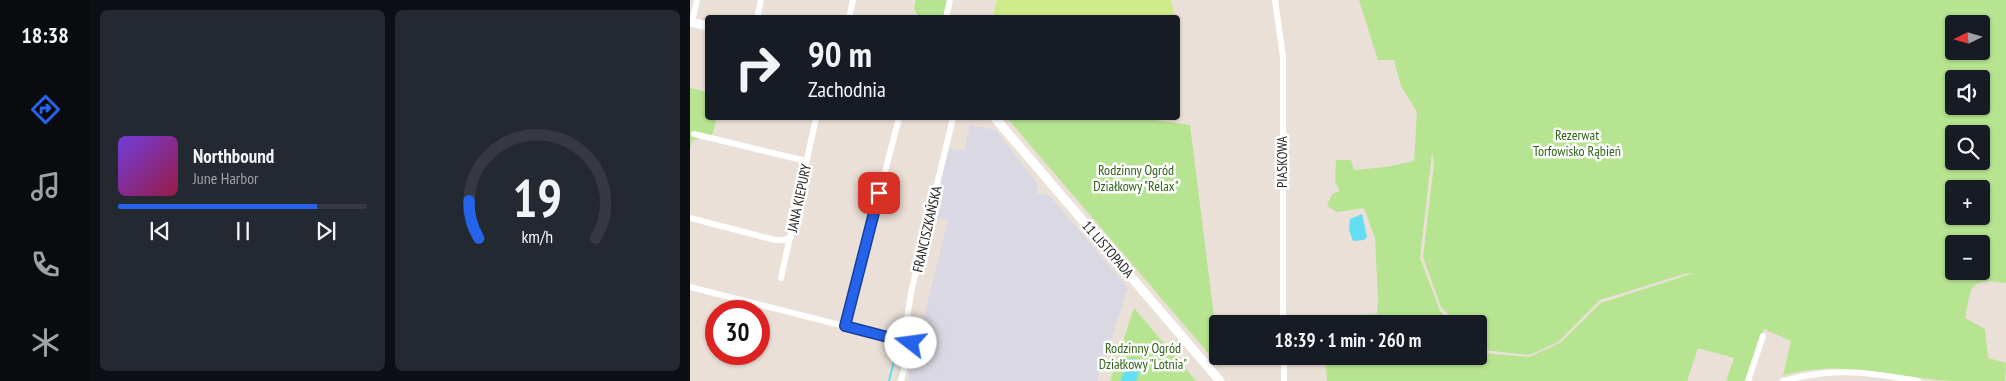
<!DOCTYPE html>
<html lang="pl">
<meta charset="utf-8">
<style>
:root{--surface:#171b24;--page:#242831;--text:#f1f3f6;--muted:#9ea1a6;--line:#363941;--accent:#2563eb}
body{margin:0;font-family:"PT Sans Narrow",sans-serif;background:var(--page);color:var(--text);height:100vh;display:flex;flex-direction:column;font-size:19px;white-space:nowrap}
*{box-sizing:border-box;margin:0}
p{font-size:16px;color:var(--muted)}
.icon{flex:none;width:28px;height:28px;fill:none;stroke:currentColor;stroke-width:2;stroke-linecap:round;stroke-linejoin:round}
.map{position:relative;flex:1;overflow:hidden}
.sheet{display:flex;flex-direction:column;gap:10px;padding:10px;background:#0d0f14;width:600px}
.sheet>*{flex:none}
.hud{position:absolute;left:15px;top:15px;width:475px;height:105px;border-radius:5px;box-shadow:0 1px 4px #0004;background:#171b24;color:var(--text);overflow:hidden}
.needle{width:32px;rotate:265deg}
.fabs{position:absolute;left:1255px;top:15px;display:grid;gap:10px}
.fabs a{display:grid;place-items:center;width:45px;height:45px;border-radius:5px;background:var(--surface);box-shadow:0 1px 4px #0004;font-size:25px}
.speed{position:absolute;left:15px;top:300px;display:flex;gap:10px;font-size:25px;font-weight:700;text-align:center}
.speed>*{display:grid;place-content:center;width:65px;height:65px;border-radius:50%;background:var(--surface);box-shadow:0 1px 4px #0004;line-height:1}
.speed .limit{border:8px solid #d22;background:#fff;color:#111}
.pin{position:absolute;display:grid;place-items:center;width:42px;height:42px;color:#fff;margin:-21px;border-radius:10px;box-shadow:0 2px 8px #0006}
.me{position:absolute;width:55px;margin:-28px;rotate:285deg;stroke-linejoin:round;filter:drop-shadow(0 0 4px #0008)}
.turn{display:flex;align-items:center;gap:18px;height:105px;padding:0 20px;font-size:22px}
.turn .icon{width:65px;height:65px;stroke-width:2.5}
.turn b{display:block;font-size:35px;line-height:42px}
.sheet .tile{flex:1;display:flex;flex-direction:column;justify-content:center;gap:8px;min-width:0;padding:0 18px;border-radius:8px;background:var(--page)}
.sheet .dial{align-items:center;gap:0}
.dial svg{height:130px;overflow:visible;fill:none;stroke:var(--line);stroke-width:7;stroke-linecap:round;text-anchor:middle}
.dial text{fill:var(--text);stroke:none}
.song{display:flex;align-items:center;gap:15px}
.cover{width:60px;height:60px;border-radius:8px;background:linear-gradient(135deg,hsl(260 70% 55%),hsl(340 70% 35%))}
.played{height:5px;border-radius:2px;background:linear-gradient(90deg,var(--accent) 80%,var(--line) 80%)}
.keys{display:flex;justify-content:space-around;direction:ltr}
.sheet .tiles{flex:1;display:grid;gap:10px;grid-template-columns:repeat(2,1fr)}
.trip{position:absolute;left:519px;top:315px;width:278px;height:50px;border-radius:5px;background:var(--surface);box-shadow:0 1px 4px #0004;font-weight:700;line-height:50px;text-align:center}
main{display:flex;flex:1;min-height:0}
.dock{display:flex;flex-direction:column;width:90px;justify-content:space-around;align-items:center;background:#090b0e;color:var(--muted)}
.dock .icon{width:35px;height:35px}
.dock .selected{color:var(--accent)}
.dock b{font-size:22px;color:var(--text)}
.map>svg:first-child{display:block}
.industrial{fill:#dad8e2}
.green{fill:#b7e490;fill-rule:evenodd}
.pitch{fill:#cfec8b}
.water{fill:#64def2}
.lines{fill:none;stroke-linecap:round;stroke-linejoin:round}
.stream{stroke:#64def2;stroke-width:2}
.street{stroke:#fff;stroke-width:6}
.secondary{stroke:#fff;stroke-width:9}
.route-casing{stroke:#184099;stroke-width:12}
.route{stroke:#2563eb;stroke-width:9}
.labels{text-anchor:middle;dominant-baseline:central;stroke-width:5;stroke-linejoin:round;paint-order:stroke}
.park-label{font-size:14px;fill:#306416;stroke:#fff}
.street-label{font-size:14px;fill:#272727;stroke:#fff}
</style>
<main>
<nav class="dock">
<b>18:38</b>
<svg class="icon selected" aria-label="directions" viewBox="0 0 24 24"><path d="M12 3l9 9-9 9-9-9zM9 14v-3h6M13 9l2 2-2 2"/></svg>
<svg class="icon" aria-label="music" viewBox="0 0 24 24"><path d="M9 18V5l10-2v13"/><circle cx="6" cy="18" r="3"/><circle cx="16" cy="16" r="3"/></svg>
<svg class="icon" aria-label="phone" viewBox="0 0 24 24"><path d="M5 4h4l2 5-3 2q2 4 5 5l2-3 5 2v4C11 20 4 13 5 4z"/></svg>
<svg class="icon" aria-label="climate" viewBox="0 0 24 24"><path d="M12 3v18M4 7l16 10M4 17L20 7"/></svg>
</nav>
<section class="sheet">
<div class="tiles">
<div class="tile">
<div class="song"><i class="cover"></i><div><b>Northbound</b><p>June Harbor</p></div></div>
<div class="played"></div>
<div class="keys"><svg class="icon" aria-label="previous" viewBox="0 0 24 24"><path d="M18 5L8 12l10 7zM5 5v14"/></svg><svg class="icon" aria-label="pause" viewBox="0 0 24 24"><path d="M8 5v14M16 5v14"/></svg><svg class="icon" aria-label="next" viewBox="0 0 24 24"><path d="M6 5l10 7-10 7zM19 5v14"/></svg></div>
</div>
<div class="tile dial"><svg viewBox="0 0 100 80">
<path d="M14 69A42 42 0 1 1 86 69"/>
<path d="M14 69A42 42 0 0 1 8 46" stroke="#2563eb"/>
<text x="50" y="56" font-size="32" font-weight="700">19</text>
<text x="50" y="72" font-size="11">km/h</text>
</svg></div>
</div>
</section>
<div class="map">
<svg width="1316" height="381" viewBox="0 0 1316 381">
<rect width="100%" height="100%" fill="#eae0d7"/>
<!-- industrial -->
<path class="industrial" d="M 280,125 L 306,130 L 347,183 L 347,194 L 359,195 L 438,288 L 407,381 L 218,381 L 258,220 L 242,216 L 258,148 L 274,151 Z"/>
<!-- green -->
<path class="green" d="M 226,0 L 257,0 L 253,17 L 228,17 L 224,8 Z
M 669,0 L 1316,0 L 1316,283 C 1279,278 1282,284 1275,318 L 1295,329 L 1298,358 L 1316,363 L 1315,381 C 1297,381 1279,381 1261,381 C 1204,378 1149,358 1093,376 L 1101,341 L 1074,329 L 1055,381 L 1036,381 L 1044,358 L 1008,348 L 997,381 L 637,381 L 635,356 L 788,356 L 788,347 L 793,353 L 839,357 L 870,343 L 911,303 L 1004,273 L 994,274 L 910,300 L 868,342 L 839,355 L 794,350 L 788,343 L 788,324 L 768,324 L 751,307 L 733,257 L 744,164 L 742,152 L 730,258 L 750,311 L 764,324 L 643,324 L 645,316 L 687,314 L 688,299 L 685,238 L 674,208 L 647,212 L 637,206 L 642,194 L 650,191 L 645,182 L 646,160 L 661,160 L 664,170 L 696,167 L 724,161 L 727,112 L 711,86 L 704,60 L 688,60 ZM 1264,24 L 1291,24 L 1291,51 L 1264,51 ZM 1264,79 L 1291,79 L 1291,106 L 1264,106 ZM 1264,134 L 1291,134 L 1291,161 L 1264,161 ZM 1264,189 L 1291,189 L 1291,216 L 1264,216 ZM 1264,244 L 1291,244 L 1291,271 L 1264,271 Z
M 0,88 L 17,92 L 18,118 L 27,118 L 22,135 L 2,141 L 0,149 Z
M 317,118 L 450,118 L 500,125 L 527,341 L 528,356 L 530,356 L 531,368 Z
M 444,308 L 506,381 L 420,381 Z"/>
<!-- pitch -->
<path class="pitch" d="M 307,0 L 481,0 L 485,17 L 303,17 Z"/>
<!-- water -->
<path class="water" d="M 672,214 L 677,237 L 674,240 L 663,241 L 659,230 L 660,219 Z
M 444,358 L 452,363 L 446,381 L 430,381 L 440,359 Z"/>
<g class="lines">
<!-- stream -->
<path class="stream" d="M 199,381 L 207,349 L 204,347 L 205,342"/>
<!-- street -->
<path class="street" d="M 585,0 L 593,57 L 593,324
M 67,18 L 71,0
M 159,18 L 163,0
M 256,18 L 260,0
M 2,22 L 7,0
M 4,134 L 116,161
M 0,218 L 85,240 L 94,240 L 101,237
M 91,278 L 126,118
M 0,287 L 221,343 L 211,381
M 155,326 L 209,118
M 213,341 L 222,288 L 263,118
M 594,356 L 594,381
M 1058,381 L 1073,336
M 1093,381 C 1143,367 1178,372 1228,381"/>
<!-- secondary -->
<path class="secondary" d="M 0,22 L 18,26
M 305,118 L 530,381"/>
</g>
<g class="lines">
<!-- route casing -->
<g class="route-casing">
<path id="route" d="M 189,193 L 155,326 L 221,343"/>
</g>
<!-- route -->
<use href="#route" class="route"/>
</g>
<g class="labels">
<!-- park labels -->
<g class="park-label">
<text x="887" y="135">Rezerwat<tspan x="887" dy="16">Torfowisko Rąbień</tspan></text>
<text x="446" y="170">Rodzinny Ogród<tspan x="446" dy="16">Działkowy "Relax"</tspan></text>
<text x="453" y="348">Rodzinny Ogród<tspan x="453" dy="16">Działkowy "Lotnia"</tspan></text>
</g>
<!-- street labels -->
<g class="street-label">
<text transform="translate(592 162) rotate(-90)">PIASKOWA</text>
<text transform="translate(109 198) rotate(-78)">JANA KIEPURY</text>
<text transform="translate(237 229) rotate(-77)">FRANCISZKAŃSKA</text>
<text transform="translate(418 249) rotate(49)">11 LISTOPADA</text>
</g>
</g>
</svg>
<div class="fabs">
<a><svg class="needle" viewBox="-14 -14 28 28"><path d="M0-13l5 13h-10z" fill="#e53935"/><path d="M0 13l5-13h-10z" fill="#9ea1a6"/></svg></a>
<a><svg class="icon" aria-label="sound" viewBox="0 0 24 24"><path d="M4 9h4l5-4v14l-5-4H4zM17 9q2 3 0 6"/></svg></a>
<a><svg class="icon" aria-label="search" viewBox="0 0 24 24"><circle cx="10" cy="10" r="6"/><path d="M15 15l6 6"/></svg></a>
<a>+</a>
<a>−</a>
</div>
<div class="speed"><div class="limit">30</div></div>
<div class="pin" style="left:189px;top:193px;background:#d93025"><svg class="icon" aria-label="arrive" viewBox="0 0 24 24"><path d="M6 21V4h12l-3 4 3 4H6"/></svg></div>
<svg class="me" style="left:221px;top:343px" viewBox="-20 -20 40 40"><circle r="19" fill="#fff"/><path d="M0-13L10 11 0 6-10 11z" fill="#2563eb"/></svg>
<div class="trip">18:39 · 1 min · 260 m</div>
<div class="hud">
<div class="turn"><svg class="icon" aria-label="right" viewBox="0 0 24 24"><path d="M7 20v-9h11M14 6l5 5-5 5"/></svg><div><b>90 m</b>Zachodnia</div></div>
</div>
</div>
</main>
